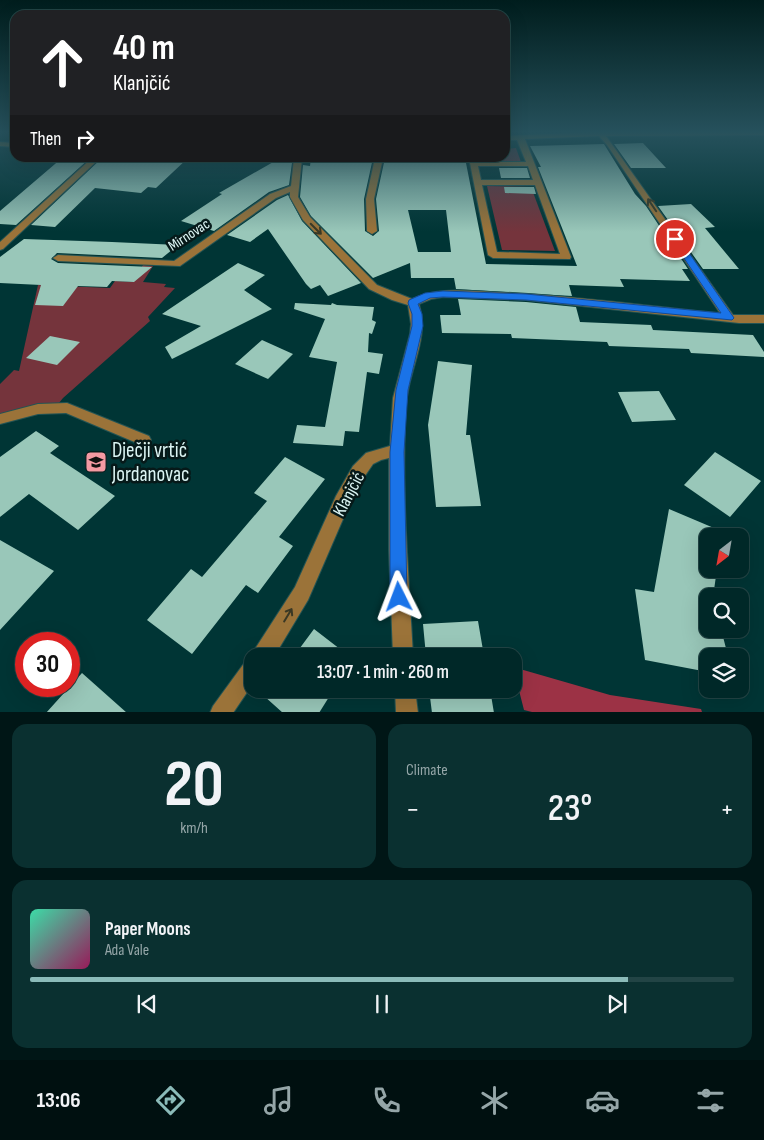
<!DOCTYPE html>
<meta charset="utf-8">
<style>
:root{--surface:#002828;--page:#0a3030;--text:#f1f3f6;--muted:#95a6a8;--line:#224445;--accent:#8bbbb9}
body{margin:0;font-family:"Sofia Sans Condensed",sans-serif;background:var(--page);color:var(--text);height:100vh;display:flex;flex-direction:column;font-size:19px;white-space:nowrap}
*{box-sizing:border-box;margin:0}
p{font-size:16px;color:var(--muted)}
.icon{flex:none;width:28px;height:28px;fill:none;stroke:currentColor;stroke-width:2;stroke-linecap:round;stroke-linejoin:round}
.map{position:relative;height:712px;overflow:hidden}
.sheet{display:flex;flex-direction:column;gap:12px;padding:12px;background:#001616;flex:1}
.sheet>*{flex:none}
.hud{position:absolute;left:10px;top:10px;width:500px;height:152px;border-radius:15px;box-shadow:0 5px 20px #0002,0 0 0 1px var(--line);background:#202124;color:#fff;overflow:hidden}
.needle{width:32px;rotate:211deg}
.buttons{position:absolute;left:699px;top:528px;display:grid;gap:10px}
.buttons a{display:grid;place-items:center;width:50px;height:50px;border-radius:10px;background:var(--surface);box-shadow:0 5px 20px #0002,0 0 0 1px var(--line);font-size:25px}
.speed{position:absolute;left:15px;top:632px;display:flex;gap:10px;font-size:25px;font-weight:700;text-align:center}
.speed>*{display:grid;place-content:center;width:65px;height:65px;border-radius:50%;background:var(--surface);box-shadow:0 5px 20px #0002,0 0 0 1px var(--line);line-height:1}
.speed .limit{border:8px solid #d22;background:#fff;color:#111}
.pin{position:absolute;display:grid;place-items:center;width:42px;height:42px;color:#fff;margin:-21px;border:2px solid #fff;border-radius:50%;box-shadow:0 1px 5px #0007}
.me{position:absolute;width:55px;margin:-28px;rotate:357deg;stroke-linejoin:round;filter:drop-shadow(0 0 4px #0008)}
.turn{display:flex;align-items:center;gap:18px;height:105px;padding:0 20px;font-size:22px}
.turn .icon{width:65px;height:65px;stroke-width:2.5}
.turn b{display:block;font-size:35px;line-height:42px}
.then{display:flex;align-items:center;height:48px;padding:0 20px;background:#0003;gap:10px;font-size:19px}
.big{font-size:38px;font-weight:600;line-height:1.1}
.sheet .tile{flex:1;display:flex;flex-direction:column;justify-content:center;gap:8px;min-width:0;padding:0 18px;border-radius:15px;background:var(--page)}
.sheet .dial{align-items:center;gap:0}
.dial b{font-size:65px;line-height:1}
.song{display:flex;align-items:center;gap:15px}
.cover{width:60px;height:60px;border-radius:8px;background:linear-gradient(135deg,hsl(160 70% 55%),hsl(330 70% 35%))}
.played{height:5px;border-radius:2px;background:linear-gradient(90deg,var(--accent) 85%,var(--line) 85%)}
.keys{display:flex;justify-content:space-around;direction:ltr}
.heat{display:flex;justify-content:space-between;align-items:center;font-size:28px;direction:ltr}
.sheet .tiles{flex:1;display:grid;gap:12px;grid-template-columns:1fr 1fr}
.tile:last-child{grid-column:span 2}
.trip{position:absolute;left:244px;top:648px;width:278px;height:50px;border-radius:15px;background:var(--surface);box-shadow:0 5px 20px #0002,0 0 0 1px var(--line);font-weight:600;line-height:50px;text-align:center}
.tab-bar{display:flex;height:80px;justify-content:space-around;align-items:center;background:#001010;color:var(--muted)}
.tab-bar .icon{width:35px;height:35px}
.tab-bar .selected{color:var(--accent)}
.tab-bar b{font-size:22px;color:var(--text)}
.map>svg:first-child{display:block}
.green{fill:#75343c}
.forest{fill:#9c3245}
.building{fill:#99c7b9;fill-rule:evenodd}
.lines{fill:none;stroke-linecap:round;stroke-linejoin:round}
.minor-casing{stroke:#235454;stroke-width:2}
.minor{fill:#9b7339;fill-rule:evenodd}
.oneway{stroke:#3a3824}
.route{fill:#1a73e8;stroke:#114b97}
.labels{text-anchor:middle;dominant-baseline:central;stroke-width:5;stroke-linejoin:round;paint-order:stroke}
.far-street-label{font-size:15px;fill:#dcf5f4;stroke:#061919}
.street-label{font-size:18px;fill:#dcf5f4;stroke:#061919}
.near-poi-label{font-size:21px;fill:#dcf5f4;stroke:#061919;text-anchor:start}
</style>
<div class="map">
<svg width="764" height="713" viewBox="0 0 764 713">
<rect width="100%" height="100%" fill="#003535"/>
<!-- green -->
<path class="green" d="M 516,148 L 521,162 L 484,162 L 482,158 L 505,158 L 505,149 Z
M 487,186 L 531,187 L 555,251 L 502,250 Z
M 143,265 L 153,266 L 143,282 L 166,284 L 164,287 L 175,288 L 148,317 L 150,321 L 63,398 L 59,403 L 17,410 L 0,415 L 0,384 L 14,370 L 19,371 L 38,285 L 110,288 L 115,281 L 133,282 Z"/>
<!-- forest -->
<path class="forest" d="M 513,667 L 610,695 L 701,709 L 702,712 L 532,712 L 524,710 Z"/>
<!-- building -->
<path class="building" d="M 643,143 L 666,168 L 631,168 L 614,144 Z
M 604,144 L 635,194 L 646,206 L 688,269 L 682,269 L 690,281 L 620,279 L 624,287 L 569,285 L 572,296 L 456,289 L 454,278 L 411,278 L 410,263 L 373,278 L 311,216 L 300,197 L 303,165 L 310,166 L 311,158 L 373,158 L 364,199 L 365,231 L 373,236 L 379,231 L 376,199 L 385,158 L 465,158 L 486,264 L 577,266 L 538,167 L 541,167 L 530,146 ZM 408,210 L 446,210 L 451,252 L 418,252 Z
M 62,158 L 90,158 L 16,225 L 0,224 L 0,211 Z
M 102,158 L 188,158 L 156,188 L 148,187 L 141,193 L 95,188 L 55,227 L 31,225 Z
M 275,161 L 292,163 L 289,185 L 269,192 L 214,231 L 181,221 L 222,194 L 219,193 Z
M 499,168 L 527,168 L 530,178 L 501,178 Z
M 504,187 L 534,187 L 536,194 L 505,193 Z
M 288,195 L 302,221 L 361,283 L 328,296 L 320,285 L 311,289 L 306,284 L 268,229 L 250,242 L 227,235 L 277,200 Z
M 691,204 L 715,227 L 705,228 L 739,269 L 703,269 L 658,206 Z
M 24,239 L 112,242 L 178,245 L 162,258 L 57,253 L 51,259 L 58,263 L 152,267 L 134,282 L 112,281 L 107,287 L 78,286 L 63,306 L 35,305 L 41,285 L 0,283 L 0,257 Z
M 238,263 L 265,275 L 244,290 L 272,309 L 172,359 L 165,347 L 201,326 L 162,314 Z
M 458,299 L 526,302 L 576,307 L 580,322 L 651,325 L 653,330 L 753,335 L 764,352 L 764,357 L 691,353 L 689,349 L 609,346 L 607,342 L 512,338 L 511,334 L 442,333 L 440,315 L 461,315 Z
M 295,303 L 331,305 L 332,303 L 337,305 L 374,307 L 372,320 L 376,322 L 372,334 L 369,333 L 368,352 L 383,354 L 379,374 L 367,372 L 359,432 L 345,431 L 343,446 L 293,443 L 297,425 L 325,427 L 337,362 L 309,357 L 325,319 L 294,309 Z
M 50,336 L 80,342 L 57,365 L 26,358 Z
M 262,340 L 293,354 L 268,379 L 235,364 Z
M 438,361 L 472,365 L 466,435 L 470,435 L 481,506 L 436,507 L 428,425 Z
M 659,391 L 676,420 L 632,422 L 618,392 Z
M 36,431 L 59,446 L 50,453 L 115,496 L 78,530 L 29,494 L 0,517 L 0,457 Z
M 715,452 L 761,481 L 730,517 L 684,485 Z
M 285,457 L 325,479 L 279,537 L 293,546 L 258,593 L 246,585 L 192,654 L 147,620 L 191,569 L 202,577 L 267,501 L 254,493 Z
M 669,509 L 721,531 L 720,536 L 708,536 L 708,569 L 717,569 L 714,590 L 708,587 L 708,629 L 721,629 L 728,656 L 708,656 L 708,672 L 645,660 L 635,589 L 654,592 Z
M 0,540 L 54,571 L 0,630 Z
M 478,621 L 484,656 L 426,656 L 423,624 Z
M 314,629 L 349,656 L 294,656 Z
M 82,673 L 127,713 L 46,713 Z
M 270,689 L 334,689 L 319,713 L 283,713 L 264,696 Z
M 429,689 L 490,689 L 494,713 L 432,713 Z"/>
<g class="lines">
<!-- minor casing -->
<g class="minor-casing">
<path id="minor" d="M 595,132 L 764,132 L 764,135 L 606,136 L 733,315 L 764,315 L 764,323 L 739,323 L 526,300 L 443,297 L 431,299 L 419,304 C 428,333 415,358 409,386 C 406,399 405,411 405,424 C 402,502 409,579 413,656 L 393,656 L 389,550 L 389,458 L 381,460 L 373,464 L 356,489 L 308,600 L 275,655 L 274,656 L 252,657 L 255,649 L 295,587 L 336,496 L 353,466 L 366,453 L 390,446 L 393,398 L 410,334 L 411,324 L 408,305 L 392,300 L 369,289 L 303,220 L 290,197 L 290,192 L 276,198 L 180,266 L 58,261 L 53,258 L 58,255 L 174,261 L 270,194 L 291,186 L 294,158 L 302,158 L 298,197 L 310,217 L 377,285 L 412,299 C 437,287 464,291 491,292 C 568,295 644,306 720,313 L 607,145 L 599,136 L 525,139 L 571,257 L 570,259 L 493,258 L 488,255 L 469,158 L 477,158 L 478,162 L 526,162 L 517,140 L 505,140 L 505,136 ZM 478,166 L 528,166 L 533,180 L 481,180 ZM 482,185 L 535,185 L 560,254 L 497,252 Z
M 0,142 L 15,143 L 15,147 L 0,146 Z
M 92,158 L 100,158 L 3,249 L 0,250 L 0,242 Z
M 375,158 L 383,158 L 374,199 L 377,231 L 372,234 L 367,231 L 366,199 Z
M 67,403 L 149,436 L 151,440 L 149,444 L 144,446 L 66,413 L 38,414 L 0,424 L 0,414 L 38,404 Z
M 252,659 L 252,685 L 233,713 L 210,713 L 213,706 L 245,662 Z
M 395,689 L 415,689 L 418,713 L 396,713 Z"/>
</g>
<!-- minor -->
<use href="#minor" class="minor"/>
</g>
<!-- one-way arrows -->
<defs><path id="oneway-shaft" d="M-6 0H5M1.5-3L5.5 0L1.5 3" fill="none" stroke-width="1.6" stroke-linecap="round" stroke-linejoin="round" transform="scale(1.25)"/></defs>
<g class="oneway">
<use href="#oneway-shaft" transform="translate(652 205) rotate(-124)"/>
<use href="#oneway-shaft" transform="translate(316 229) rotate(45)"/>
<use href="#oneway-shaft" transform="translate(288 615) rotate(-59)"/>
</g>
<!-- sky -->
<linearGradient id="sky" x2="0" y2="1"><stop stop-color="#001d1d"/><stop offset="0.57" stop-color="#26515c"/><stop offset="1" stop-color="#26515c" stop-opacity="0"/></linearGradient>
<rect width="764" height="232" fill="url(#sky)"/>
<!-- route -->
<path class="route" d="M 675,236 L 678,237 L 732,315 L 734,318 L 732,320 L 526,300 L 443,297 L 430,298 L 418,304 L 422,314 L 423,326 L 408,390 L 404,452 L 407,597 L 405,603 L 399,605 L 393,603 L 390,597 L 390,452 L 396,390 L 412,326 L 412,314 L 408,303 L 409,300 L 425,293 L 443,291 L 526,294 L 721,313 L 671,239 Z"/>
<!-- icons -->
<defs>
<g id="school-square" transform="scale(1.125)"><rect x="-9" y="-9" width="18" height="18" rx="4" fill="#f49aa3" stroke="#061919"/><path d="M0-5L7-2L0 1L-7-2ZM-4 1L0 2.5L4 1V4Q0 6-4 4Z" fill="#111"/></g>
</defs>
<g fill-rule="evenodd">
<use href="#school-square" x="96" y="462"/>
</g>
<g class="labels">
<!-- far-street labels -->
<g class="far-street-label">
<text transform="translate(189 235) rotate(-33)">Mirnovac</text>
</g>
<!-- street labels -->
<g class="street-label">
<text transform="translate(349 494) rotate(-62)">Klanjčić</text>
</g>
<!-- near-poi labels -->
<g class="near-poi-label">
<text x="112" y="450">Dječji vrtić<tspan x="112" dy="24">Jordanovac</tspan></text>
</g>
</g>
</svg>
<div class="buttons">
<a><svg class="needle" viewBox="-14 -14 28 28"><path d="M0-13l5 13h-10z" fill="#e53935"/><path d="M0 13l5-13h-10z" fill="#95a6a8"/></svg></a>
<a><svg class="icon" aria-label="search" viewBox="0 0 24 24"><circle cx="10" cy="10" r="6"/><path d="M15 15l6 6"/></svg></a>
<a><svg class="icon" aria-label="layers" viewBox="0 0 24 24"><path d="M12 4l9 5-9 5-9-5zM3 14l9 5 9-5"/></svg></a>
</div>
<div class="speed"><div class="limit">30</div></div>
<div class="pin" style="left:675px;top:239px;background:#d93025"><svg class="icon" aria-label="arrive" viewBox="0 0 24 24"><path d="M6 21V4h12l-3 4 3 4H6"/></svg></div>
<svg class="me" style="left:399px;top:597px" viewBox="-20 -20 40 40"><path d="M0-17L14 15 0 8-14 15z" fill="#1a73e8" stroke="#fff" stroke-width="4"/></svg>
<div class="trip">13:07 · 1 min · 260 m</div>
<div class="hud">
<div class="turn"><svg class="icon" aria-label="ahead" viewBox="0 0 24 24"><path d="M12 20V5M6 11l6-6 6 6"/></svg><div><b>40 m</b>Klanjčić</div></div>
<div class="then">Then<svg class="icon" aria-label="right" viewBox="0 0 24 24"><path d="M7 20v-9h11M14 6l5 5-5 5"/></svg></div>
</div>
</div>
<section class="sheet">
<div class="tiles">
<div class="tile dial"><b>20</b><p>km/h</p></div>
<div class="tile"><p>Climate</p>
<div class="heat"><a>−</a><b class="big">23°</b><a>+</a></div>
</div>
<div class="tile">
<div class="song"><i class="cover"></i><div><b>Paper Moons</b><p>Ada Vale</p></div></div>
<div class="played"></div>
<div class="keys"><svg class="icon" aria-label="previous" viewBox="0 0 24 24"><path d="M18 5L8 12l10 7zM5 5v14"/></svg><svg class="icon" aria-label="pause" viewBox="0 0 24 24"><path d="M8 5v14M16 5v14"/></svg><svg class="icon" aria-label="next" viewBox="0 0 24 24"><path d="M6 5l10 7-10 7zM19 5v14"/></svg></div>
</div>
</div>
</section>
<nav class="tab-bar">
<b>13:06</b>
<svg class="icon selected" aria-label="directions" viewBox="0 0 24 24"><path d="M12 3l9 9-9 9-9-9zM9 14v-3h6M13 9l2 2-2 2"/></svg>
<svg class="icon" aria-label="music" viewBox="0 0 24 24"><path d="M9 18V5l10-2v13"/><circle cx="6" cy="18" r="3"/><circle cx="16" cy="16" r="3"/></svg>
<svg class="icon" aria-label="phone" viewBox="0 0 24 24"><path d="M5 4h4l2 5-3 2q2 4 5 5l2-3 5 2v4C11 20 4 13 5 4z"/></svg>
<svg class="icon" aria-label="climate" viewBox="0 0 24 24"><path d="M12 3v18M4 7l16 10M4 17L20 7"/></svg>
<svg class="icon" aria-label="car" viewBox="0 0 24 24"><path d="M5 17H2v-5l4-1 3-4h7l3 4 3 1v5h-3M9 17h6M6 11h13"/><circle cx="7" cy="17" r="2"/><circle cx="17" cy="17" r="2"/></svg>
<svg class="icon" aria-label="filters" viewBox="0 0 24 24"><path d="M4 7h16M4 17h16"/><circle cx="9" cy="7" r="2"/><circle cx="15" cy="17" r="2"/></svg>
</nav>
